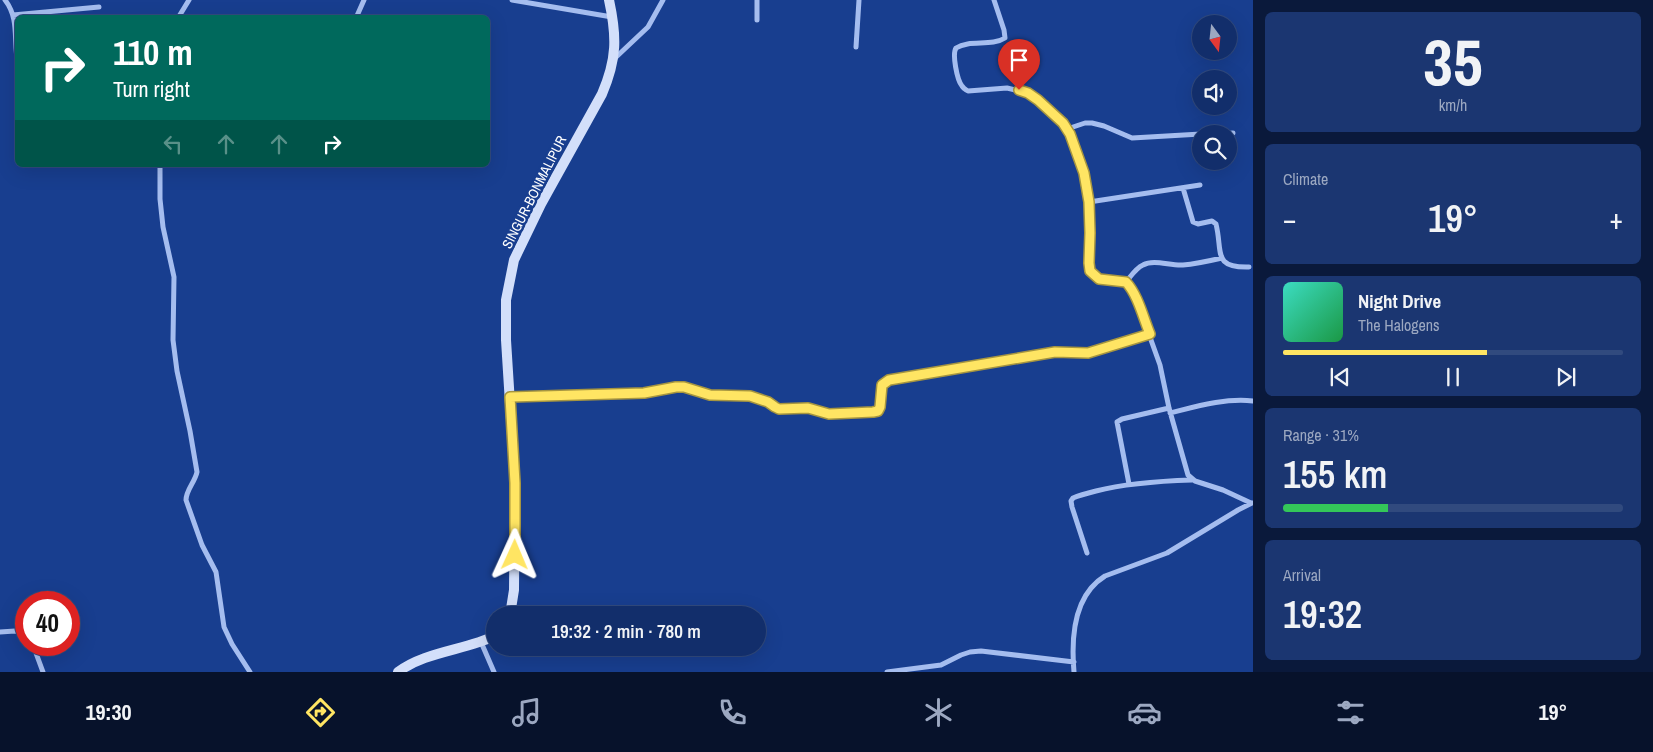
<!DOCTYPE html>
<meta charset="utf-8">
<style>
:root{--surface:#122e6b;--page:#1b3671;--text:#f1f3f6;--muted:#9ca8c1;--line:#314a7e;--accent:#ffe563}
body{margin:0;font-family:"Archivo Narrow",sans-serif;background:var(--page);color:var(--text);height:100vh;display:flex;flex-direction:column;font-size:19px;white-space:nowrap}
*{box-sizing:border-box;margin:0}
p{font-size:16px;color:var(--muted)}
.icon{flex:none;width:28px;height:28px;fill:none;stroke:currentColor;stroke-width:2;stroke-linecap:round;stroke-linejoin:round}
.map{position:relative;flex:1;overflow:hidden}
.details{display:flex;flex-direction:column;gap:12px;padding:12px;background:#0a193b;width:400px}
.details>*{flex:none}
.hud{position:absolute;left:15px;top:15px;width:475px;height:152px;border-radius:8px;box-shadow:0 5px 20px #0002,0 0 0 1px var(--line);background:#00695c;color:#fff;overflow:hidden}
.needle{width:32px;rotate:165deg}
.controls{position:absolute;left:1192px;top:15px;display:grid;gap:10px}
.controls a{display:grid;place-items:center;width:45px;height:45px;border-radius:50%;background:var(--surface);box-shadow:0 5px 20px #0002,0 0 0 1px var(--line);font-size:25px}
.speed{position:absolute;left:15px;top:591px;display:flex;gap:10px;font-size:25px;font-weight:700;text-align:center}
.speed>*{display:grid;place-content:center;width:65px;height:65px;border-radius:50%;background:var(--surface);box-shadow:0 5px 20px #0002,0 0 0 1px var(--line);line-height:1}
.speed .limit{border:8px solid #d22;background:#fff;color:#111}
.pin{position:absolute;display:grid;place-items:center;width:42px;height:42px;color:#fff;margin:-51px -21px;border-radius:50% 50% 50% 0;rotate:-45deg;box-shadow:0 0 5px #0007}
.pin .icon{rotate:45deg}
.me{position:absolute;width:55px;margin:-28px;rotate:1deg;stroke-linejoin:round;filter:drop-shadow(0 0 4px #0008)}
.turn{display:flex;align-items:center;gap:18px;height:105px;padding:0 15px;font-size:22px}
.turn .icon{width:65px;height:65px;stroke-width:2.5}
.turn b{display:block;font-size:35px;line-height:42px}
.lanes{display:flex;align-items:center;height:48px;padding:0 15px;background:#0003;justify-content:center;gap:25px;direction:ltr}
.lanes .off{opacity:.35}
.big{font-size:38px;font-weight:600;line-height:1.1}
.details .widget{flex:1;display:flex;flex-direction:column;justify-content:center;gap:8px;min-width:0;padding:0 18px;border-radius:8px;background:var(--page)}
.details .dial{align-items:center;gap:0}
.dial b{font-size:65px;line-height:1}
.song{display:flex;align-items:center;gap:15px}
.cover{width:60px;height:60px;border-radius:8px;background:linear-gradient(135deg,hsl(170 70% 55%),hsl(140 70% 35%))}
.played{height:5px;border-radius:2px;background:linear-gradient(90deg,var(--accent) 60%,var(--line) 60%)}
.keys{display:flex;justify-content:space-around;direction:ltr}
.heat{display:flex;justify-content:space-between;align-items:center;font-size:28px;direction:ltr}
.charge{height:8px;border-radius:4px;background:linear-gradient(90deg,#34c759 31%,var(--line) 0)}
.trip{position:absolute;left:486px;top:606px;width:280px;height:50px;border-radius:25px;background:var(--surface);box-shadow:0 5px 20px #0002,0 0 0 1px var(--line);font-weight:600;line-height:50px;text-align:center}
.menu{display:flex;height:80px;justify-content:space-around;align-items:center;background:#07122b;color:var(--muted)}
.menu .icon{width:35px;height:35px}
.menu .active{color:var(--accent)}
.menu b{font-size:22px;color:var(--text)}
main{display:flex;flex:1;min-height:0}
.map>svg:first-child{display:block}
.lines{fill:none;stroke-linecap:round;stroke-linejoin:round}
.street{stroke:#a5bdef;stroke-width:5}
.secondary{stroke:#d3dffa;stroke-width:10}
.route-casing{stroke:#a69540;stroke-width:12}
.route{stroke:#ffe563;stroke-width:9}
.labels{text-anchor:middle;dominant-baseline:central;stroke-width:5;stroke-linejoin:round;paint-order:stroke}
.street-label{font-size:14px;fill:#fff;stroke:#183e8f}
</style>
<main>
<div class="map">
<svg width="1253" height="672" viewBox="0 0 1253 672">
<rect width="100%" height="100%" fill="#183e8f"/>
<g class="lines">
<!-- street -->
<path class="street" d="M 5,0 C 20,19 13,42 18,64
M 512,0 L 612,17
M 994,0 L 1004,30 L 1005,38 C 991,47 970,39 956,48 C 952,54 957,80 962,86 C 964,89 965,89 968,91 L 1007,88 L 1028,93 L 1067,129 L 1084,173 L 1089,202 L 1090,233 L 1089,263 L 1091,271 L 1099,279 L 1120,280 L 1126,282 L 1130,286 L 1137,301 L 1160,365 L 1169,408 L 1188,475 L 1195,481 L 1223,490 L 1251,503
M 13,15 L 99,7
M 178,18 L 189,0
M 356,18 L 364,0
M 757,20 L 757,0
M 856,47 L 859,0
M 614,59 L 648,27 L 663,0
M 1067,129 L 1085,123 L 1092,123 L 1104,126 L 1132,138 L 1201,134
M 1217,134 L 1233,133
M 160,165 L 160,199 L 163,227 L 174,277 L 173,340 L 177,371 L 190,431 L 197,472 C 195,482 186,490 186,500 L 202,545 L 216,572 L 224,627 L 232,644 L 250,672
M 1183,188 L 1193,222 L 1198,224 L 1212,221 L 1216,224 C 1223,252 1212,268 1249,267
M 1089,202 L 1200,185
M 1126,282 C 1131,276 1136,268 1143,265 C 1154,259 1170,266 1183,265 C 1196,264 1209,261 1222,258
M 510,397 L 644,393 L 676,387 L 683,387 L 710,395 L 750,396 L 768,402 L 775,407 L 779,409 L 808,408 L 829,414 L 873,412 L 879,409 L 882,385 L 889,380 L 1055,352 L 1088,353 L 1150,334
M 1170,413 C 1198,406 1225,398 1253,401
M 1129,484 L 1117,422 L 1122,419 L 1169,408
M 1087,553 L 1072,507 L 1071,501 L 1073,498 C 1080,495 1088,493 1096,491 C 1127,483 1159,481 1192,480
M 0,632 L 15,631 L 26,635
M 481,642 L 494,672
M 33,645 L 43,672
M 887,672 L 941,665 L 961,655 L 970,652 L 981,651 L 1074,662
M 1074,672 C 1071,638 1074,595 1105,576 L 1167,553 L 1238,510 L 1252,503"/>
<!-- secondary -->
<path class="secondary" d="M 510,615 L 514,590 L 515,483 L 506,340 L 506,300 L 514,260 L 541,204 L 602,94 C 617,59 617,37 609,0
M 398,672 C 424,652 465,650 495,636"/>
</g>
<g class="lines">
<!-- route casing -->
<g class="route-casing">
<path id="route" d="M 515,555 L 515,483 L 510,397 L 644,393 L 676,387 L 684,387 L 710,395 L 750,396 L 768,402 L 775,407 L 779,409 L 808,408 L 829,414 L 873,412 L 878,411 L 880,407 L 882,385 L 889,380 L 1055,352 L 1088,353 L 1150,334 C 1143,317 1138,295 1126,282 L 1099,279 L 1090,271 L 1089,263 L 1090,233 L 1089,202 L 1084,173 L 1070,134 L 1063,123 L 1038,100 L 1028,93 L 1019,90"/>
</g>
<!-- route -->
<use href="#route" class="route"/>
</g>
<g class="labels">
<!-- street labels -->
<g class="street-label">
<text transform="translate(534 192) rotate(-63)">SINGUR-BONMALIPUR</text>
</g>
</g>
</svg>
<div class="controls">
<a><svg class="needle" viewBox="-14 -14 28 28"><path d="M0-13l5 13h-10z" fill="#e53935"/><path d="M0 13l5-13h-10z" fill="#9ca8c1"/></svg></a>
<a><svg class="icon" aria-label="sound" viewBox="0 0 24 24"><path d="M4 9h4l5-4v14l-5-4H4zM17 9q2 3 0 6"/></svg></a>
<a><svg class="icon" aria-label="search" viewBox="0 0 24 24"><circle cx="10" cy="10" r="6"/><path d="M15 15l6 6"/></svg></a>
</div>
<div class="speed"><div class="limit">40</div></div>
<div class="pin" style="left:1019px;top:90px;background:#d93025"><svg class="icon" aria-label="arrive" viewBox="0 0 24 24"><path d="M6 21V4h12l-3 4 3 4H6"/></svg></div>
<svg class="me" style="left:515px;top:555px" viewBox="-20 -20 40 40"><path d="M0-17L14 15 0 8-14 15z" fill="#ffe563" stroke="#fff" stroke-width="4"/></svg>
<div class="trip">19:32 · 2 min · 780 m</div>
<div class="hud">
<div class="turn"><svg class="icon" aria-label="right" viewBox="0 0 24 24"><path d="M7 20v-9h11M14 6l5 5-5 5"/></svg><div><b>110 m</b>Turn right</div></div>
<div class="lanes"><svg class="icon off" aria-label="left" viewBox="0 0 24 24"><path d="M17 20v-9H6M10 6l-5 5 5 5"/></svg><svg class="icon off" aria-label="ahead" viewBox="0 0 24 24"><path d="M12 20V5M6 11l6-6 6 6"/></svg><svg class="icon off" aria-label="ahead" viewBox="0 0 24 24"><path d="M12 20V5M6 11l6-6 6 6"/></svg><svg class="icon" aria-label="right" viewBox="0 0 24 24"><path d="M7 20v-9h11M14 6l5 5-5 5"/></svg></div>
</div>
</div>
<section class="details">
<div class="widget dial"><b>35</b><p>km/h</p></div>
<div class="widget"><p>Climate</p>
<div class="heat"><a>−</a><b class="big">19°</b><a>+</a></div>
</div>
<div class="widget">
<div class="song"><i class="cover"></i><div><b>Night Drive</b><p>The Halogens</p></div></div>
<div class="played"></div>
<div class="keys"><svg class="icon" aria-label="previous" viewBox="0 0 24 24"><path d="M18 5L8 12l10 7zM5 5v14"/></svg><svg class="icon" aria-label="pause" viewBox="0 0 24 24"><path d="M8 5v14M16 5v14"/></svg><svg class="icon" aria-label="next" viewBox="0 0 24 24"><path d="M6 5l10 7-10 7zM19 5v14"/></svg></div>
</div>
<div class="widget"><p>Range · 31%</p><b class="big">155 km</b><div class="charge"></div></div>
<div class="widget"><p>Arrival</p><b class="big">19:32</b></div>
</section>
</main>
<nav class="menu">
<b>19:30</b>
<svg class="icon active" aria-label="directions" viewBox="0 0 24 24"><path d="M12 3l9 9-9 9-9-9zM9 14v-3h6M13 9l2 2-2 2"/></svg>
<svg class="icon" aria-label="music" viewBox="0 0 24 24"><path d="M9 18V5l10-2v13"/><circle cx="6" cy="18" r="3"/><circle cx="16" cy="16" r="3"/></svg>
<svg class="icon" aria-label="phone" viewBox="0 0 24 24"><path d="M5 4h4l2 5-3 2q2 4 5 5l2-3 5 2v4C11 20 4 13 5 4z"/></svg>
<svg class="icon" aria-label="climate" viewBox="0 0 24 24"><path d="M12 3v18M4 7l16 10M4 17L20 7"/></svg>
<svg class="icon" aria-label="car" viewBox="0 0 24 24"><path d="M5 17H2v-5l4-1 3-4h7l3 4 3 1v5h-3M9 17h6M6 11h13"/><circle cx="7" cy="17" r="2"/><circle cx="17" cy="17" r="2"/></svg>
<svg class="icon" aria-label="filters" viewBox="0 0 24 24"><path d="M4 7h16M4 17h16"/><circle cx="9" cy="7" r="2"/><circle cx="15" cy="17" r="2"/></svg>
<b>19°</b>
</nav>
